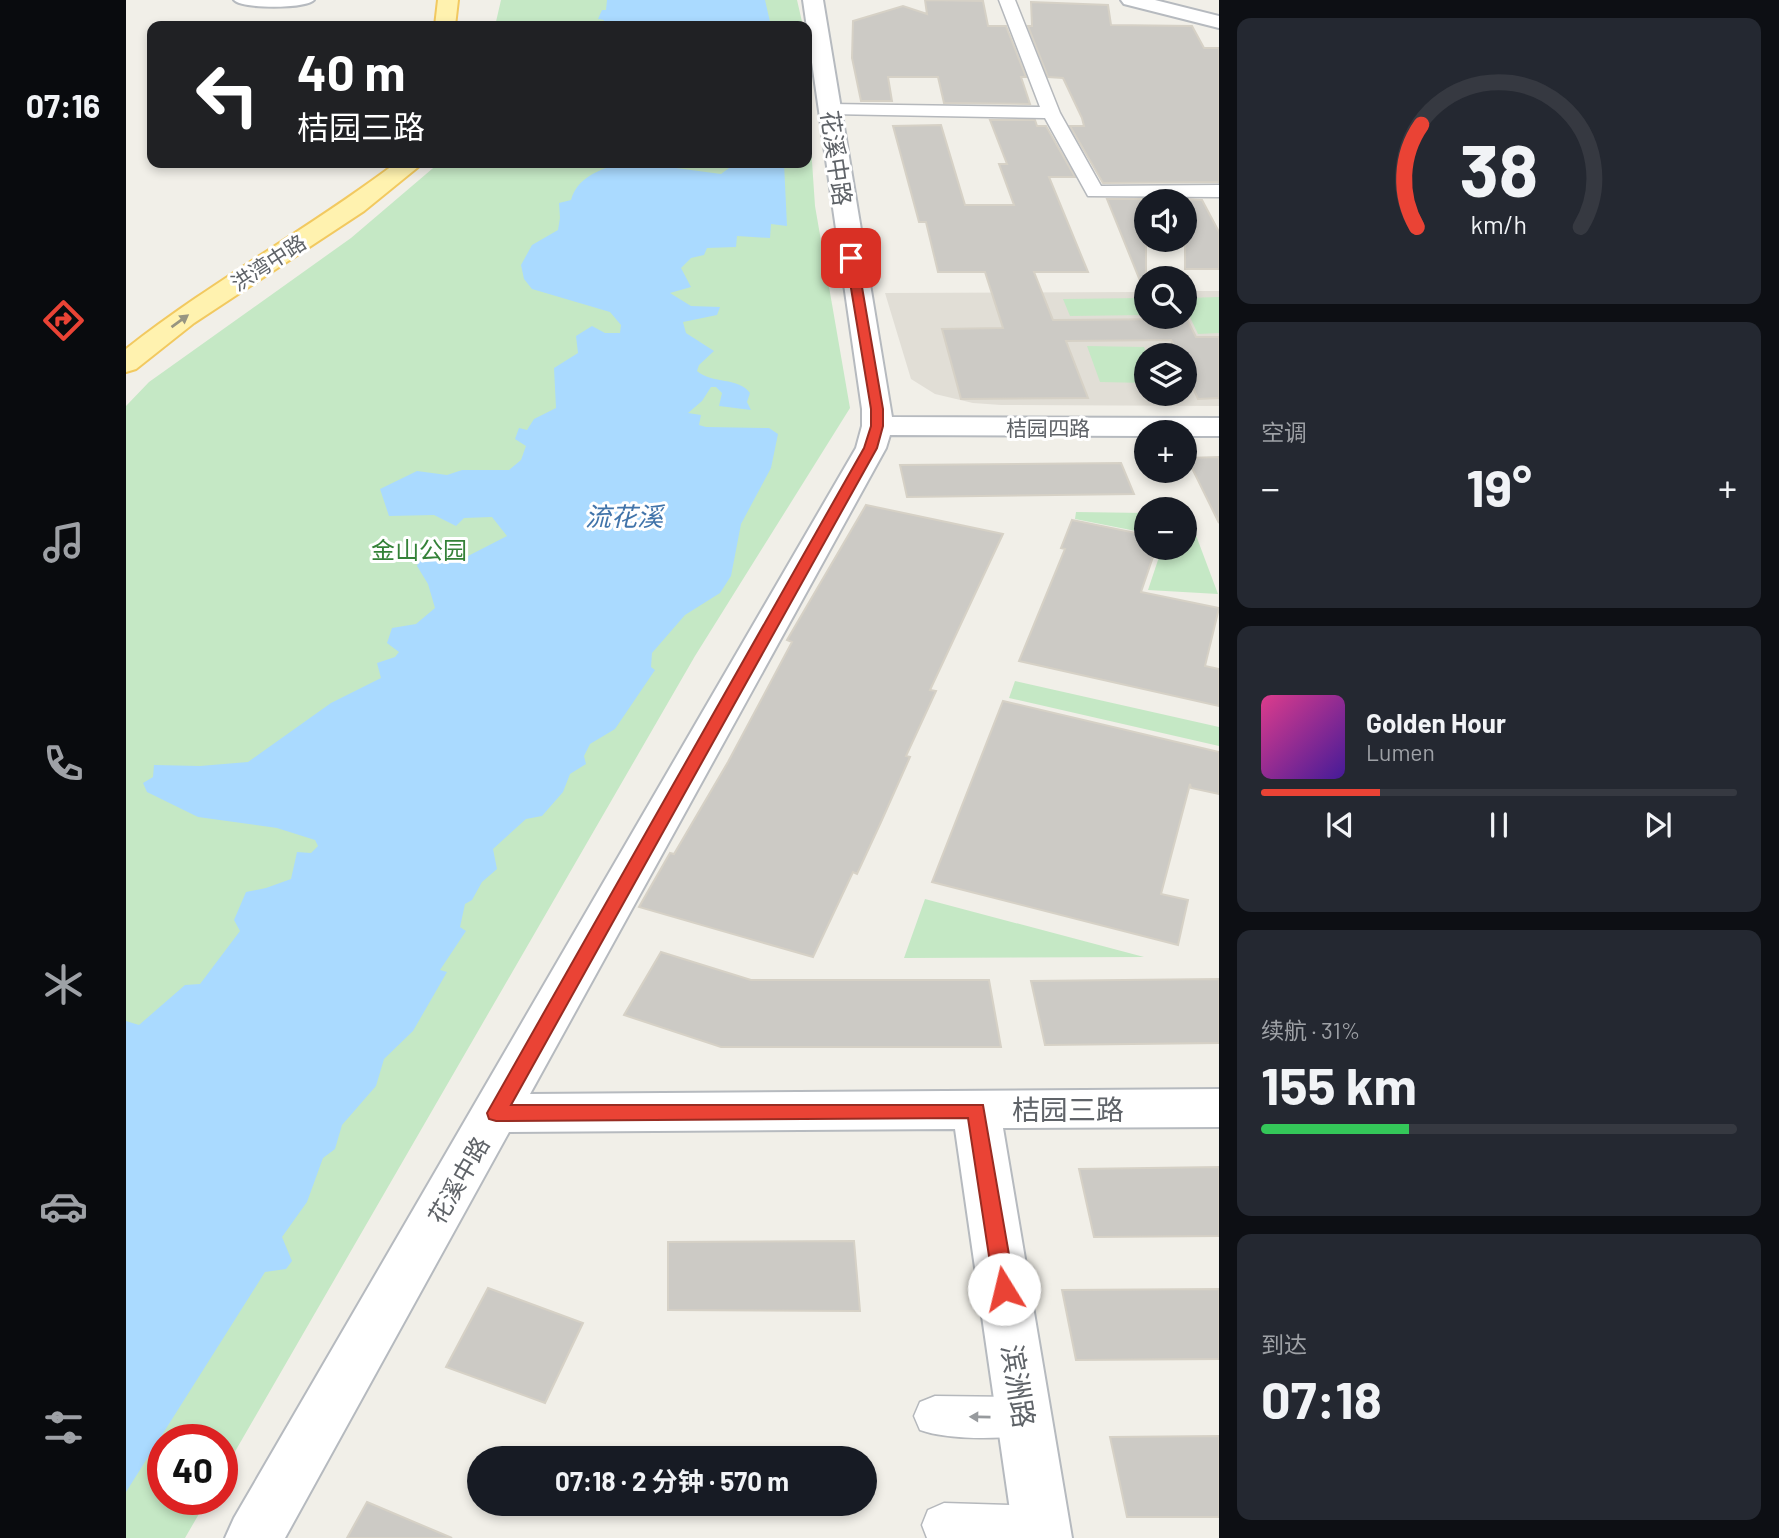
<!DOCTYPE html>
<html lang="zh">
<meta charset="utf-8">
<style>
:root{--surface:#171b24;--page:#242831;--text:#f1f3f6;--muted:#9ea1a6;--line:#363941;--accent:#ea4335}
body{margin:0;font-family:Barlow,"Noto Sans SC",sans-serif;background:var(--page);color:var(--text);height:100vh;display:flex;flex-direction:column;font-size:26px;white-space:nowrap}
*{box-sizing:border-box;margin:0}
p{font-size:23px;color:var(--muted)}
.icon{flex:none;width:38px;height:38px;fill:none;stroke:currentColor;stroke-width:2;stroke-linecap:round;stroke-linejoin:round}
.map{position:relative;flex:1;overflow:hidden}
.details{display:flex;flex-direction:column;gap:18px;padding:18px;background:#0d0f14;width:560px}
.details>*{flex:none}
.top-card{position:absolute;left:21px;top:21px;width:665px;height:147px;border-radius:14px;box-shadow:0 4px 10px #0003;background:#202124;color:#fff;overflow:hidden}
.fabs{position:absolute;left:1008px;top:189px;display:grid;gap:14px}
.fabs a{display:grid;place-items:center;width:63px;height:63px;border-radius:50%;background:var(--surface);box-shadow:0 4px 10px #0003;font-size:35px}
.speed{position:absolute;left:21px;top:1424px;display:flex;gap:14px;font-size:35px;font-weight:700;text-align:center}
.speed>*{display:grid;place-content:center;width:91px;height:91px;border-radius:50%;background:var(--surface);box-shadow:0 4px 10px #0003;line-height:1}
.speed .limit{border:10px solid #d22;background:#fff;color:#111}
.pin{position:absolute;display:grid;place-items:center;width:60px;height:60px;color:#fff;margin:-30px;border-radius:14px;box-shadow:0 4px 10px #0006}
.me{position:absolute;width:77px;margin:-38px;rotate:351deg;stroke-linejoin:round;filter:drop-shadow(0 0 5px #0008)}
.turn{display:flex;align-items:center;gap:24px;height:147px;padding:0 35px;font-size:32px}
.turn .icon{width:91px;height:91px;stroke-width:2.5}
.turn b{display:block;font-size:49px;line-height:60px}
.big{font-size:52px;font-weight:700;line-height:1.1}
.details .tile{flex:1;display:flex;flex-direction:column;justify-content:center;gap:10px;min-width:0;padding:0 24px;border-radius:14px;background:var(--page)}
.details .dial{align-items:center;gap:0}
.dial svg{height:182px;overflow:visible;fill:none;stroke:var(--line);stroke-width:7;stroke-linecap:round;text-anchor:middle}
.dial text{fill:var(--text);stroke:none}
.song{display:flex;align-items:center;gap:21px}
.cover{width:84px;height:84px;border-radius:10px;background:linear-gradient(135deg,hsl(330 70% 55%),hsl(260 70% 35%))}
.played{height:7px;border-radius:4px;background:linear-gradient(90deg,var(--accent) 25%,var(--line) 25%)}
.keys{display:flex;justify-content:space-around;direction:ltr}
.heat{display:flex;justify-content:space-between;align-items:center;font-size:38px;direction:ltr}
.charge{height:10px;border-radius:5px;background:linear-gradient(90deg,#34c759 31%,var(--line) 0)}
.trip{position:absolute;left:341px;top:1446px;width:410px;height:70px;border-radius:35px;background:var(--surface);box-shadow:0 4px 10px #0003;font-weight:700;line-height:70px;text-align:center}
main{display:flex;flex:1;min-height:0}
.tabs{display:flex;flex-direction:column;width:126px;justify-content:space-around;align-items:center;background:#090b0e;color:var(--muted)}
.tabs .icon{width:49px;height:49px}
.tabs .on{color:var(--accent)}
.tabs b{font-size:32px;color:var(--text)}
.map>svg:first-child{display:block}
.education{fill:#e1ded6;fill-rule:evenodd}
.green{fill:#c5e8c5}
.water{fill:#aadaff}
.building{fill:#cccac5;stroke:#d6d1c6;stroke-width:2}
.lines{fill:none;stroke-linecap:round;stroke-linejoin:round}
.street-casing{stroke:#b5b8bc;stroke-width:3}
.secondary-casing{stroke:#b6babf;stroke-width:4}
.primary-casing{stroke:#f2c960;stroke-width:4}
.street{fill:#fff;fill-rule:evenodd}
.secondary{fill:#fff;fill-rule:evenodd}
.primary{fill:#fff2af;fill-rule:evenodd}
.oneway{fill:#979581}
.oneway2{fill:#979a9d}
.route{fill:#ea4335;stroke:#982c22;stroke-width:2}
.labels{text-anchor:middle;dominant-baseline:central;stroke-width:6;stroke-linejoin:round;paint-order:stroke}
.far-street-label{font-size:21px;fill:#5f6368;stroke:#fff}
.street-label{font-size:24px;fill:#5f6368;stroke:#fff}
.park-label{font-size:24px;fill:#348238;stroke:#fff}
.water-label{font-size:26px;font-style:italic;fill:#4174aa;stroke:#fff}
.near-street-label{font-size:28px;fill:#5f6368;stroke:#fff}
</style>
<main>
<nav class="tabs">
<b>07:16</b>
<svg class="icon on" aria-label="directions" viewBox="0 0 24 24"><path d="M12 3l9 9-9 9-9-9zM9 14v-3h6M13 9l2 2-2 2"/></svg>
<svg class="icon" aria-label="music" viewBox="0 0 24 24"><path d="M9 18V5l10-2v13"/><circle cx="6" cy="18" r="3"/><circle cx="16" cy="16" r="3"/></svg>
<svg class="icon" aria-label="phone" viewBox="0 0 24 24"><path d="M5 4h4l2 5-3 2q2 4 5 5l2-3 5 2v4C11 20 4 13 5 4z"/></svg>
<svg class="icon" aria-label="climate" viewBox="0 0 24 24"><path d="M12 3v18M4 7l16 10M4 17L20 7"/></svg>
<svg class="icon" aria-label="car" viewBox="0 0 24 24"><path d="M5 17H2v-5l4-1 3-4h7l3 4 3 1v5h-3M9 17h6M6 11h13"/><circle cx="7" cy="17" r="2"/><circle cx="17" cy="17" r="2"/></svg>
<svg class="icon" aria-label="filters" viewBox="0 0 24 24"><path d="M4 7h16M4 17h16"/><circle cx="9" cy="7" r="2"/><circle cx="15" cy="17" r="2"/></svg>
</nav>
<div class="map">
<svg width="1093" height="1538" viewBox="0 0 1093 1538">
<rect width="100%" height="100%" fill="#f1efe8"/>
<!-- education -->
<path class="education" d="M 1059,291 L 1093,291 L 1093,406 L 875,405 L 847,403 L 809,394 L 785,379 L 759,293 L 1020,292 L 1020,317 L 1059,317 ZM 1020,355 L 1059,355 L 1059,394 L 1020,394 Z"/>
<!-- green -->
<path class="green" d="M 375,0 L 671,0 L 677,26 L 369,26 Z
M 681,88 L 689,206 L 724,408 L 569,656 L 96,1474 L 96,1440 L 37,1440 L 37,1500 L 81,1500 L 59,1538 L 0,1538 L 0,406 L 23,382 L 225,238 L 313,163 L 681,163 Z
M 1093,297 L 1093,333 L 1072,334 L 1059,307 L 1059,298 Z
M 1014,298 L 1020,315 L 944,316 L 937,299 Z
M 961,346 L 1018,347 L 1021,355 L 1020,383 L 974,382 Z
M 950,512 L 1020,513 L 1020,533 L 949,519 Z
M 1059,514 L 1062,514 L 1092,594 L 1022,590 L 1036,548 L 1059,548 Z
M 889,681 L 1093,727 L 1093,746 L 883,698 Z
M 799,899 L 1018,957 L 778,958 Z"/>
<!-- water -->
<path class="water" d="M 481,0 L 639,0 L 645,26 L 477,26 L 478,20 L 472,19 L 476,10 L 480,10 Z
M 512,163 L 595,174 L 603,168 L 598,163 L 658,163 L 661,226 L 645,224 L 644,238 L 611,236 L 610,247 L 581,248 L 578,255 L 565,258 L 555,268 L 565,287 L 544,293 L 565,306 L 594,307 L 591,315 L 557,322 L 560,333 L 588,351 L 573,365 L 571,371 C 586,384 613,377 624,393 L 621,402 L 625,410 L 593,406 L 596,393 L 590,387 L 585,387 L 576,401 L 562,413 L 575,415 L 573,425 L 580,427 L 643,428 L 652,434 L 645,468 L 615,524 L 605,576 L 594,593 L 559,615 L 526,653 L 525,667 L 529,670 L 489,729 L 464,744 L 458,756 L 460,764 L 444,774 L 437,792 L 416,816 L 400,819 L 367,849 L 371,869 L 356,882 L 346,900 L 339,904 L 334,927 L 340,931 L 314,970 L 321,972 L 287,1031 L 258,1059 L 250,1086 L 216,1125 L 209,1149 L 197,1158 L 181,1202 L 156,1237 L 166,1261 L 160,1269 L 139,1272 L 0,1492 L 0,1021 L 13,1025 L 59,985 L 74,984 L 114,931 L 108,920 L 120,892 L 140,888 L 165,879 L 171,852 L 185,853 L 192,846 L 189,840 L 151,828 L 72,817 L 21,792 L 17,783 L 27,777 L 28,765 L 74,766 L 122,762 L 205,703 L 255,678 L 251,663 L 269,657 L 273,652 L 261,643 L 266,628 L 290,624 L 309,608 L 302,584 L 291,566 L 296,554 L 342,556 L 381,536 L 366,517 L 338,518 L 330,526 L 308,515 L 263,516 L 254,489 L 291,471 L 321,475 L 336,470 L 383,470 L 395,460 L 400,446 L 389,439 L 393,428 L 401,430 L 408,419 L 430,408 L 428,368 L 452,353 L 450,336 L 466,326 L 479,333 L 494,333 L 495,325 L 484,312 L 406,289 L 398,279 L 395,265 L 406,245 L 432,230 L 434,218 L 433,203 L 445,200 C 452,173 487,163 512,163 Z"/>
<!-- building -->
<path class="building" d="M 799,0 L 857,1 L 862,26 L 880,26 L 900,77 L 895,77 L 904,104 L 818,103 L 812,77 L 762,77 L 766,101 L 735,101 L 726,58 L 727,21 L 777,6 L 801,14 Z
M 905,2 L 982,5 L 985,25 L 1066,26 L 1078,48 L 1093,48 L 1093,182 L 977,183 L 944,126 L 958,126 L 956,118 L 937,78 L 922,77 L 902,26 L 906,26 Z
M 864,120 L 909,120 L 911,126 L 920,126 L 949,177 L 923,177 L 962,272 L 908,272 L 927,320 L 1061,319 L 1070,337 L 1093,337 L 1093,398 L 1072,399 L 1059,370 L 1059,355 L 1052,355 L 1045,340 L 940,341 L 962,398 L 835,399 L 816,329 L 877,328 L 859,272 L 812,272 L 800,222 L 793,222 L 767,126 L 815,125 L 839,205 L 888,205 L 873,164 L 881,164 Z
M 981,199 L 1020,199 L 1020,293 L 1019,293 Z
M 1059,199 L 1076,200 L 1093,232 L 1093,269 L 1059,269 Z
M 1093,457 L 1093,523 L 1061,458 Z
M 995,463 L 1008,494 L 781,497 L 774,465 Z
M 740,505 L 877,534 L 804,690 L 810,691 L 780,756 L 784,757 L 755,822 L 731,874 L 727,872 L 687,957 L 513,907 L 544,853 L 548,854 L 602,762 L 666,642 L 661,640 Z
M 946,520 L 1020,535 L 1020,548 L 1030,548 L 1015,592 L 1093,608 L 1079,666 L 1093,669 L 1093,706 L 893,661 L 939,549 L 935,548 Z
M 877,701 L 1093,752 L 1093,794 L 1065,788 L 1064,784 L 1035,894 L 1062,900 L 1052,945 L 806,882 Z
M 535,952 L 625,980 L 863,980 L 875,1047 L 595,1047 L 498,1015 Z
M 1093,979 L 1093,1043 L 919,1045 L 905,981 Z
M 1093,1167 L 1093,1236 L 968,1237 L 953,1169 Z
M 728,1241 L 734,1311 L 542,1310 L 542,1242 Z
M 362,1288 L 457,1323 L 419,1403 L 320,1367 Z
M 1093,1289 L 1093,1359 L 950,1360 L 936,1290 Z
M 1093,1436 L 1093,1517 L 1001,1517 L 984,1437 Z
M 241,1502 L 326,1538 L 221,1538 Z"/>
<g class="lines">
<!-- street casing -->
<g class="street-casing">
<path id="street" d="M 873,0 L 889,0 L 934,113 L 975,186 L 1093,185 L 1093,197 L 962,196 L 919,118 L 704,114 L 695,109 L 704,104 L 914,107 Z
M 809,1396 L 898,1397 L 913,1403 L 919,1417 L 913,1431 C 886,1441 821,1440 794,1430 L 788,1416 L 794,1402 Z
M 818,1503 L 915,1506 L 931,1513 L 937,1528 L 933,1538 L 801,1538 L 796,1525 L 802,1510 Z"/>
</g>
<!-- secondary casing -->
<g class="secondary-casing">
<path id="secondary" d="M 108,0 L 188,0 C 180,9 116,9 108,0 Z
M 677,0 L 697,0 L 766,417 L 1093,418 L 1093,436 L 1059,436 L 1059,432 L 1020,432 L 1020,436 L 764,435 L 760,448 L 404,1094 L 1093,1089 L 1093,1127 L 877,1128 L 946,1538 L 888,1538 L 829,1129 L 383,1132 L 159,1538 L 99,1538 L 108,1518 L 730,448 L 736,426 L 736,409 Z
M 995,0 L 1029,0 L 1093,16 L 1093,28 L 998,4 Z"/>
</g>
<!-- primary casing -->
<g class="primary-casing">
<path id="primary" d="M 312,0 L 332,0 L 329,26 L 309,26 Z
M 270,163 L 297,163 L 238,211 L 68,323 L 10,369 L 0,372 L 0,349 C 86,281 183,229 270,163 Z"/>
</g>
<!-- street -->
<use href="#street" class="street"/>
<!-- secondary -->
<use href="#secondary" class="secondary"/>
<!-- primary -->
<use href="#primary" class="primary"/>
</g>
<!-- one-way arrows -->
<defs><path id="oneway-solid" d="M-6-.8H1V-3.2L6.5 0L1 3.2V.8H-6Z" transform="scale(1.75)"/></defs>
<use class="oneway" href="#oneway-solid" transform="translate(54 321) rotate(-36)"/>
<use class="oneway2" href="#oneway-solid" transform="translate(854 1417) rotate(-179)"/>
<!-- route -->
<path class="route" d="M 725,255 L 731,258 L 757,409 L 757,426 L 751,448 L 385,1105 L 857,1105 L 889,1289 L 886,1296 L 878,1299 L 871,1296 L 868,1289 L 842,1118 L 370,1121 L 363,1119 L 361,1113 L 738,448 L 745,426 L 745,409 L 720,258 Z"/>
<g class="labels">
<!-- far-street labels -->
<g class="far-street-label">
<text transform="translate(142 262) rotate(-33)">洪湾中路</text>
<text x="922" y="427">桔园四路</text>
</g>
<!-- street labels -->
<g class="street-label">
<text transform="translate(711 158) rotate(82)">花溪中路</text>
<text transform="translate(332 1180) rotate(-60)">花溪中路</text>
</g>
<!-- park labels -->
<g class="park-label">
<text x="293" y="549">金山公园</text>
</g>
<!-- water labels -->
<g class="water-label">
<text x="498" y="515">流花溪</text>
</g>
<!-- near-street labels -->
<g class="near-street-label">
<text x="942" y="1109">桔园三路</text>
<text transform="translate(893 1386) rotate(81)">滨洲路</text>
</g>
</g>
</svg>
<div class="fabs">
<a><svg class="icon" aria-label="sound" viewBox="0 0 24 24"><path d="M4 9h4l5-4v14l-5-4H4zM17 9q2 3 0 6"/></svg></a>
<a><svg class="icon" aria-label="search" viewBox="0 0 24 24"><circle cx="10" cy="10" r="6"/><path d="M15 15l6 6"/></svg></a>
<a><svg class="icon" aria-label="layers" viewBox="0 0 24 24"><path d="M12 4l9 5-9 5-9-5zM3 14l9 5 9-5"/></svg></a>
<a>+</a>
<a>−</a>
</div>
<div class="speed"><div class="limit">40</div></div>
<div class="pin" style="left:725px;top:258px;background:#d93025"><svg class="icon" aria-label="arrive" viewBox="0 0 24 24"><path d="M6 21V4h12l-3 4 3 4H6"/></svg></div>
<svg class="me" style="left:878px;top:1289px" viewBox="-20 -20 40 40"><circle r="19" fill="#fff"/><path d="M0-13L10 11 0 6-10 11z" fill="#ea4335"/></svg>
<div class="trip">07:18 · 2 分钟 · 570 m</div>
<div class="top-card">
<div class="turn"><svg class="icon" aria-label="left" viewBox="0 0 24 24"><path d="M17 20v-9H6M10 6l-5 5 5 5"/></svg><div><b>40 m</b>桔园三路</div></div>
</div>
</div>
<section class="details">
<div class="tile dial"><svg viewBox="0 0 100 80">
<path d="M14 69A42 42 0 1 1 86 69"/>
<path d="M14 69A42 42 0 0 1 16 24" stroke="#ea4335"/>
<text x="50" y="56" font-size="32" font-weight="700">38</text>
<text x="50" y="72" font-size="11">km/h</text>
</svg></div>
<div class="tile"><p>空调</p>
<div class="heat"><a>−</a><b class="big">19°</b><a>+</a></div>
</div>
<div class="tile">
<div class="song"><i class="cover"></i><div><b>Golden Hour</b><p>Lumen</p></div></div>
<div class="played"></div>
<div class="keys"><svg class="icon" aria-label="previous" viewBox="0 0 24 24"><path d="M18 5L8 12l10 7zM5 5v14"/></svg><svg class="icon" aria-label="pause" viewBox="0 0 24 24"><path d="M8 5v14M16 5v14"/></svg><svg class="icon" aria-label="next" viewBox="0 0 24 24"><path d="M6 5l10 7-10 7zM19 5v14"/></svg></div>
</div>
<div class="tile"><p>续航 · 31%</p><b class="big">155 km</b><div class="charge"></div></div>
<div class="tile"><p>到达</p><b class="big">07:18</b></div>
</section>
</main>
